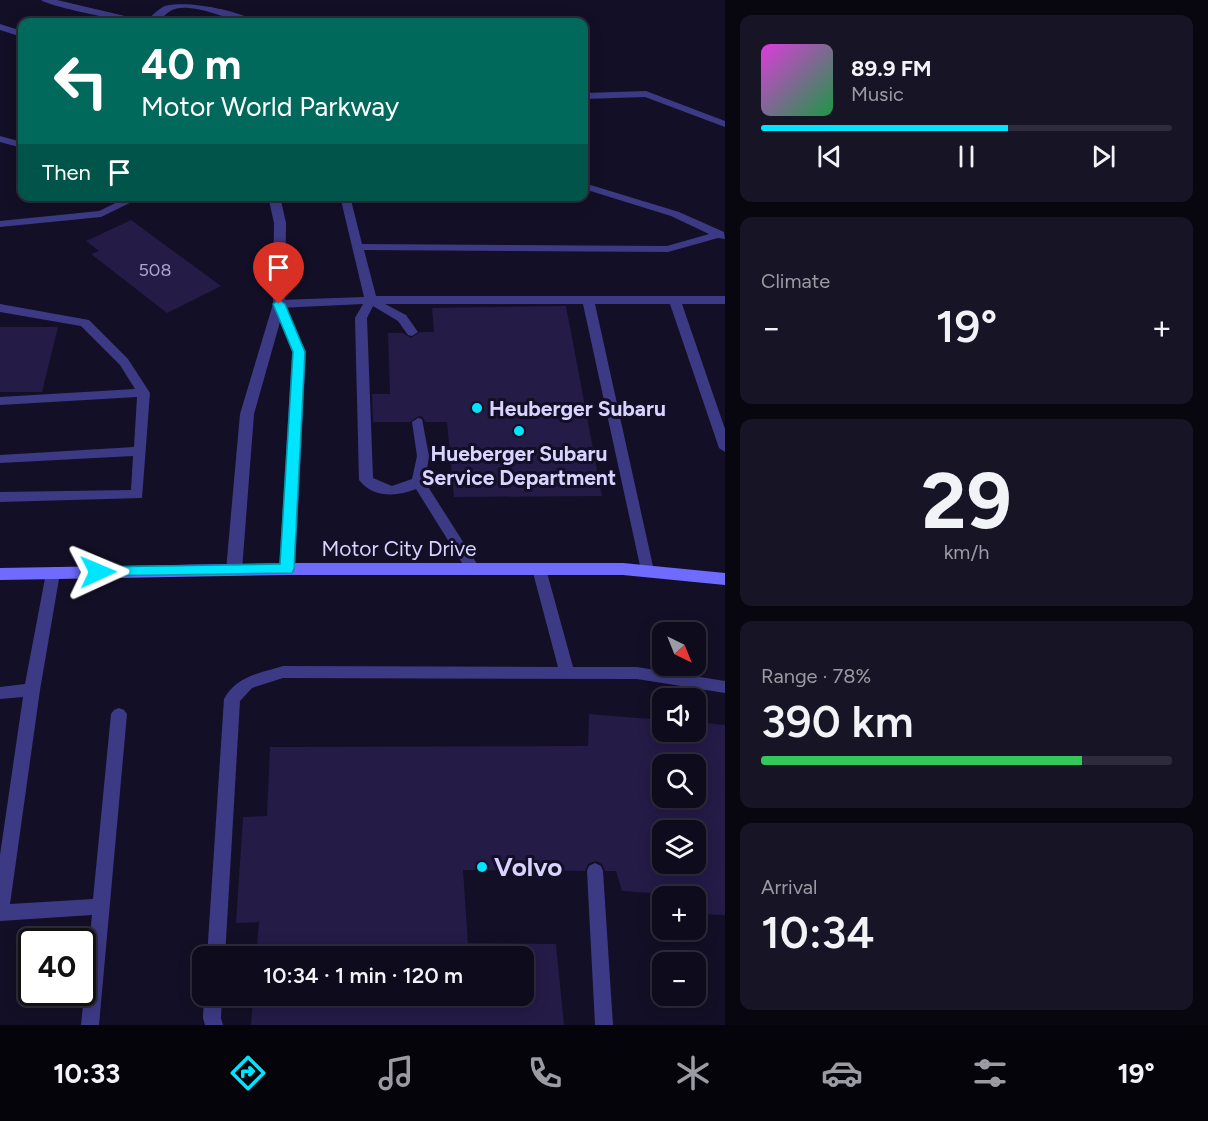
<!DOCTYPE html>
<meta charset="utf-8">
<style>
:root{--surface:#0e0b1c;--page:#171425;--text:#f1f3f6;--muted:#9b9ba3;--line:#2e2b3b;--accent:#00e5ff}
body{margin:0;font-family:Figtree,sans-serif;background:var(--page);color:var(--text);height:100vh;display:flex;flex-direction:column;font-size:22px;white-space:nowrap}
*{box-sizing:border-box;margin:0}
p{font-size:20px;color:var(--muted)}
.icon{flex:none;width:33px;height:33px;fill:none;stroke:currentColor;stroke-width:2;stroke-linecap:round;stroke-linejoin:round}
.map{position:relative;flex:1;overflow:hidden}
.sheet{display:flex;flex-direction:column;gap:15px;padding:15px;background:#08060f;width:483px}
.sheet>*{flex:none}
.banner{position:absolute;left:18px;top:18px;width:570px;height:183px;border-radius:12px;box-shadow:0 3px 15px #0003,0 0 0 2px var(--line);background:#00695c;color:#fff;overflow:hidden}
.needle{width:39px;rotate:137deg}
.controls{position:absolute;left:652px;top:622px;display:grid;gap:12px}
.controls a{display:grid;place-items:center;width:54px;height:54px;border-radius:12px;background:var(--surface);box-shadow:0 3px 15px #0003,0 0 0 2px var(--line);font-size:30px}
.speed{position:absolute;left:18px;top:928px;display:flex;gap:12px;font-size:30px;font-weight:700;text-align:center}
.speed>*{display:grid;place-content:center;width:78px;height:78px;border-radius:50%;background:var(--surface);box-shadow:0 3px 15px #0003,0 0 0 2px var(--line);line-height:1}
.speed .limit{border:3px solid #111;border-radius:9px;background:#fff;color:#111}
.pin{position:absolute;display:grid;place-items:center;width:51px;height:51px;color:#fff;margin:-62px -26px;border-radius:50% 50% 50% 0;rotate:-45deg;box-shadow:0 0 6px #0007}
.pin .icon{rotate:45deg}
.me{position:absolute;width:66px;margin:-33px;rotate:89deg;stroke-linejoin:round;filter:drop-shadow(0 0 4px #0008)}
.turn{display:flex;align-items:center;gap:21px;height:126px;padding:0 24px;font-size:27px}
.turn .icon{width:78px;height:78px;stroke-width:2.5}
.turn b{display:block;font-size:42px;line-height:51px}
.then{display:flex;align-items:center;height:57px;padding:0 24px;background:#0003;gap:12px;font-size:22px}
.big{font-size:45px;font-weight:600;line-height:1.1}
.sheet .widget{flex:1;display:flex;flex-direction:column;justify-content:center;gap:9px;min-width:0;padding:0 21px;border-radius:12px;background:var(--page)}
.sheet .dial{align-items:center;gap:0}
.dial b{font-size:78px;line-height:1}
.song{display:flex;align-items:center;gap:18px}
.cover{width:72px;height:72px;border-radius:9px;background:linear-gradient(135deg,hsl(300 70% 55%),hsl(140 70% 35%))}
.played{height:6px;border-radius:3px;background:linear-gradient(90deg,var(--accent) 60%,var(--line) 60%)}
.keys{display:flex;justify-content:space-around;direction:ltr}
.heat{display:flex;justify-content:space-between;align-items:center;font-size:33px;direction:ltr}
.charge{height:9px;border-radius:4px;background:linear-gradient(90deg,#34c759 78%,var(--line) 0)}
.trip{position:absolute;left:192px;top:946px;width:342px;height:60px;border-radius:12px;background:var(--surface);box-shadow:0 3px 15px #0003,0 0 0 2px var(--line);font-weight:600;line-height:60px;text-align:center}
.dock{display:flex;height:96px;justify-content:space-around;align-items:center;background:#06040b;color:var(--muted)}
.dock .icon{width:42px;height:42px}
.dock .active{color:var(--accent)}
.dock b{font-size:27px;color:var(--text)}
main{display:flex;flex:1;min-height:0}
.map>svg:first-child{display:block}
.building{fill:#241b47;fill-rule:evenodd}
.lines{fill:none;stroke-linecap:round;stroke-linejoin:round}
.lane{fill:#3d3a85;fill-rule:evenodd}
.street{fill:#3d3a85;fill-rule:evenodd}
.secondary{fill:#6f6bff;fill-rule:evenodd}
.route{fill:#00e5ff;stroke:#0095a6;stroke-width:1.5}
.poi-dot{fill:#00e5ff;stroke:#130f26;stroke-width:2}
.labels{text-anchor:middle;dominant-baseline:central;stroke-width:6;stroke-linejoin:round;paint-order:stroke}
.number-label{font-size:18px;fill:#aca6d1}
.poi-label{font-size:21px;font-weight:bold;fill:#d9d4ff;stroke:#130f26;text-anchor:start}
.street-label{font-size:21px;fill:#d9d4ff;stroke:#130f26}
.near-poi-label{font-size:26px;font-weight:bold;fill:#d9d4ff;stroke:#130f26;text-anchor:start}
</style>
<main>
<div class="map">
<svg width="725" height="1025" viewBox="0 0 725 1025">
<rect width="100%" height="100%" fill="#130f26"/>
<!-- building -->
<path class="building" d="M 131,220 L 221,286 L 167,313 L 91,254 L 99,251 L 86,241 Z
M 566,306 L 602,496 L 454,497 L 447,422 L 425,422 L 423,417 L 419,416 L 410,422 L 373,422 L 372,394 L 390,394 L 388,333 L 403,333 L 411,338 L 420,332 L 434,332 L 432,308 Z
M 0,327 L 58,327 L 42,392 L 0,392 Z
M 589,714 L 663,720 L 663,732 L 696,732 L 696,722 L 725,725 L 725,915 L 698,914 L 696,897 L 693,896 L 622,891 L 616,871 L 605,871 L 602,864 L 596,861 L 588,864 L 585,871 L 463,870 L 468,943 L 556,944 L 564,1025 L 251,1025 L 253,996 L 524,996 L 524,957 L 256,957 L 259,922 L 236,923 L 243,817 L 267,816 L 270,747 L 588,746 ZM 663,765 L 696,765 L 696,798 L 663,798 ZM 663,831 L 696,831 L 696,864 L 663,864 Z"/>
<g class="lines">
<!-- lane -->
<path class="lane" d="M 41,0 L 57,0 L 146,21 C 152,16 158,9 165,6 C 184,0 240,10 256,22 C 235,25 212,9 189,8 C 164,6 167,20 153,22 C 138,25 53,8 41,0 Z
M 646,91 L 725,121 L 725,127 L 645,97 L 584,99 L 584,93 Z
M 0,136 L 22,142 L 22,148 L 0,142 Z
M 584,183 L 679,212 L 724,232 L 725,239 L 718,238 L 668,252 L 364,250 L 376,296 L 725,296 L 725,304 L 682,304 L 725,429 L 725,452 L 719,448 L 670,304 L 595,304 L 654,571 L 652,575 L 642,575 L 583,304 L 385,304 L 406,315 L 418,332 L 412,336 L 408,335 L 398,321 L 373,306 L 367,318 L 373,478 L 392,486 L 412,479 L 417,456 L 412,422 L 418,418 L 422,419 L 429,456 L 425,482 L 481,570 L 479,574 L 469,574 L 416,489 C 397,497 373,498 359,480 L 355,318 L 363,304 L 279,308 L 273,304 L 279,300 L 364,297 L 340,196 L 350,196 L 362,244 L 667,246 L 709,234 L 671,216 L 584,189 Z
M 130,196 L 144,196 L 101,217 L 0,227 L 0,221 L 99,211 Z
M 0,304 L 89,320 L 128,359 L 150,393 L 142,498 L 0,502 L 0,492 L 131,490 L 133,456 L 0,463 L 0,455 L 134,447 L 137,397 L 0,405 L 0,397 L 135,389 L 120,365 L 81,326 L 0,312 Z
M 539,564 L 544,565 L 546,569 L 573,667 L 637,667 L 725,681 L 725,693 L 637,679 L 283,678 L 252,688 L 240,701 L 225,957 L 207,957 L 224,699 C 236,676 260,673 283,666 L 558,667 L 532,569 L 534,565 Z
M 53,568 L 58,569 L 60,573 L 40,690 L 10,904 L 93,899 L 111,714 L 114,710 L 119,708 L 124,710 L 127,714 L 99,1025 L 81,1025 L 92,915 L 0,921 L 0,855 L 23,697 L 0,699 L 0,687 L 25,684 L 46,573 L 48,569 Z
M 595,863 L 601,866 L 603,871 L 613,1025 L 595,1025 L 587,871 L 589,866 Z
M 204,996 L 222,996 L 221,1018 L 223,1025 L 205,1025 L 203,1018 Z"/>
<!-- street -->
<path class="street" d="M 0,24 L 22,31 L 22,37 L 0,30 Z
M 268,196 L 280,196 L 286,223 L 285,304 L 306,352 L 295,569 L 293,573 L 281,573 L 279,569 L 292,352 L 280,322 L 254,414 L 242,570 L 240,574 L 228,574 L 226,570 L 240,414 L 273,304 L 274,223 Z"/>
<!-- secondary -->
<path class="secondary" d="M 287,563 L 623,563 L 725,573 L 725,585 L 623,575 L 287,575 L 0,580 L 0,568 Z"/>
</g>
<!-- route -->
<path class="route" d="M 279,300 L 285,304 L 305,352 L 294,569 L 292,573 L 93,576 L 91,572 L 93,568 L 98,567 L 280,564 L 293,352 L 273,304 Z"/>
<!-- markers -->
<g class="poi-dot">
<circle cx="477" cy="408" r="6"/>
<circle cx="519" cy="431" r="6"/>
<circle cx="482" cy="867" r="6"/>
</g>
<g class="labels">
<!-- number labels -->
<g class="number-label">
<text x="155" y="270">508</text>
</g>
<!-- poi labels -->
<g class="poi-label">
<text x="489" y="408">Heuberger Subaru</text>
<text x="519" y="453" text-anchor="middle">Hueberger Subaru<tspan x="519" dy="24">Service Department</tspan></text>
</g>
<!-- street labels -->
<g class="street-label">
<text x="399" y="548">Motor City Drive</text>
</g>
<!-- near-poi labels -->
<g class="near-poi-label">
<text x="494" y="867">Volvo</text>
</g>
</g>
</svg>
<div class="controls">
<a><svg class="needle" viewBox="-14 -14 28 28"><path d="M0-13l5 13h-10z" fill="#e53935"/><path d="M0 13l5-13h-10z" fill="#9b9ba3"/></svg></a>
<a><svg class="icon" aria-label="sound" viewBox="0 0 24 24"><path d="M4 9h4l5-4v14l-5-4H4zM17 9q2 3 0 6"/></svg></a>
<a><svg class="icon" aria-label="search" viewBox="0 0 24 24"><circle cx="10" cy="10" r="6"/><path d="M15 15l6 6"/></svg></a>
<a><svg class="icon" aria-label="layers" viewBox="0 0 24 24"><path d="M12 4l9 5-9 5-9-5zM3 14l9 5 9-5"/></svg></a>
<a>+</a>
<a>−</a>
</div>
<div class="speed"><div class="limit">40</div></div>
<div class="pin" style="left:279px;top:304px;background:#d93025"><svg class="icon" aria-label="arrive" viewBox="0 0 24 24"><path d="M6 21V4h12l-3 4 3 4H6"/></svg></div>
<svg class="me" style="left:98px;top:572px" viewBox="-20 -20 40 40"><path d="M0-17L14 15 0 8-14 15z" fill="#00e5ff" stroke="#fff" stroke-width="4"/></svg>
<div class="trip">10:34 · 1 min · 120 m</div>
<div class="banner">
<div class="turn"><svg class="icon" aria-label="left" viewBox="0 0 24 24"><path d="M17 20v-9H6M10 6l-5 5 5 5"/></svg><div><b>40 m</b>Motor World Parkway</div></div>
<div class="then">Then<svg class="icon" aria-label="arrive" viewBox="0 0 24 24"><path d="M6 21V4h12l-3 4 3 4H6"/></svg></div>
</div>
</div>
<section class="sheet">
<div class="widget">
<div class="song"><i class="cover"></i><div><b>89.9 FM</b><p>Music</p></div></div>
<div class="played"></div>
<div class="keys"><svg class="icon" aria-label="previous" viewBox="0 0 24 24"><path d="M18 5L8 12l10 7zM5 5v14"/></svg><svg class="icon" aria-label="pause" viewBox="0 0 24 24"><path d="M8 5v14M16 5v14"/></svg><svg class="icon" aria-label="next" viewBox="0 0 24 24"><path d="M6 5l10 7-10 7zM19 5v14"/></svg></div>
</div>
<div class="widget"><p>Climate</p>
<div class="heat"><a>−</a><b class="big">19°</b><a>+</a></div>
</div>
<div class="widget dial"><b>29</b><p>km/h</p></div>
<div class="widget"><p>Range · 78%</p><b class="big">390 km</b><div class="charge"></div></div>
<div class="widget"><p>Arrival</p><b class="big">10:34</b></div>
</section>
</main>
<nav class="dock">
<b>10:33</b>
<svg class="icon active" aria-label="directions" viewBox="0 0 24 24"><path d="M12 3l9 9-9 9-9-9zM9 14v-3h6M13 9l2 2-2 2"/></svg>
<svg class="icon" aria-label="music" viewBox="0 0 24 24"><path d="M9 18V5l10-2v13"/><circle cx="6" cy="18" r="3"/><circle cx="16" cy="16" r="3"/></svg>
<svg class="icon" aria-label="phone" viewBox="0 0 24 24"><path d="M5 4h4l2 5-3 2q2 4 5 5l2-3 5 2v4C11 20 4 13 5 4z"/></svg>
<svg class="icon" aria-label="climate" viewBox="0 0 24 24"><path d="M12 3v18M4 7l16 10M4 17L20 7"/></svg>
<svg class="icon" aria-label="car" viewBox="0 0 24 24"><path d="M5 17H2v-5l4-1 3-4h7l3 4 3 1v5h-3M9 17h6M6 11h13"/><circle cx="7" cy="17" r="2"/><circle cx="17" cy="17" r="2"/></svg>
<svg class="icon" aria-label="filters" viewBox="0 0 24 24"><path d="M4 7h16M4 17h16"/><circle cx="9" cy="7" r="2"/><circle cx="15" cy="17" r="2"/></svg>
<b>19°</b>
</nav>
